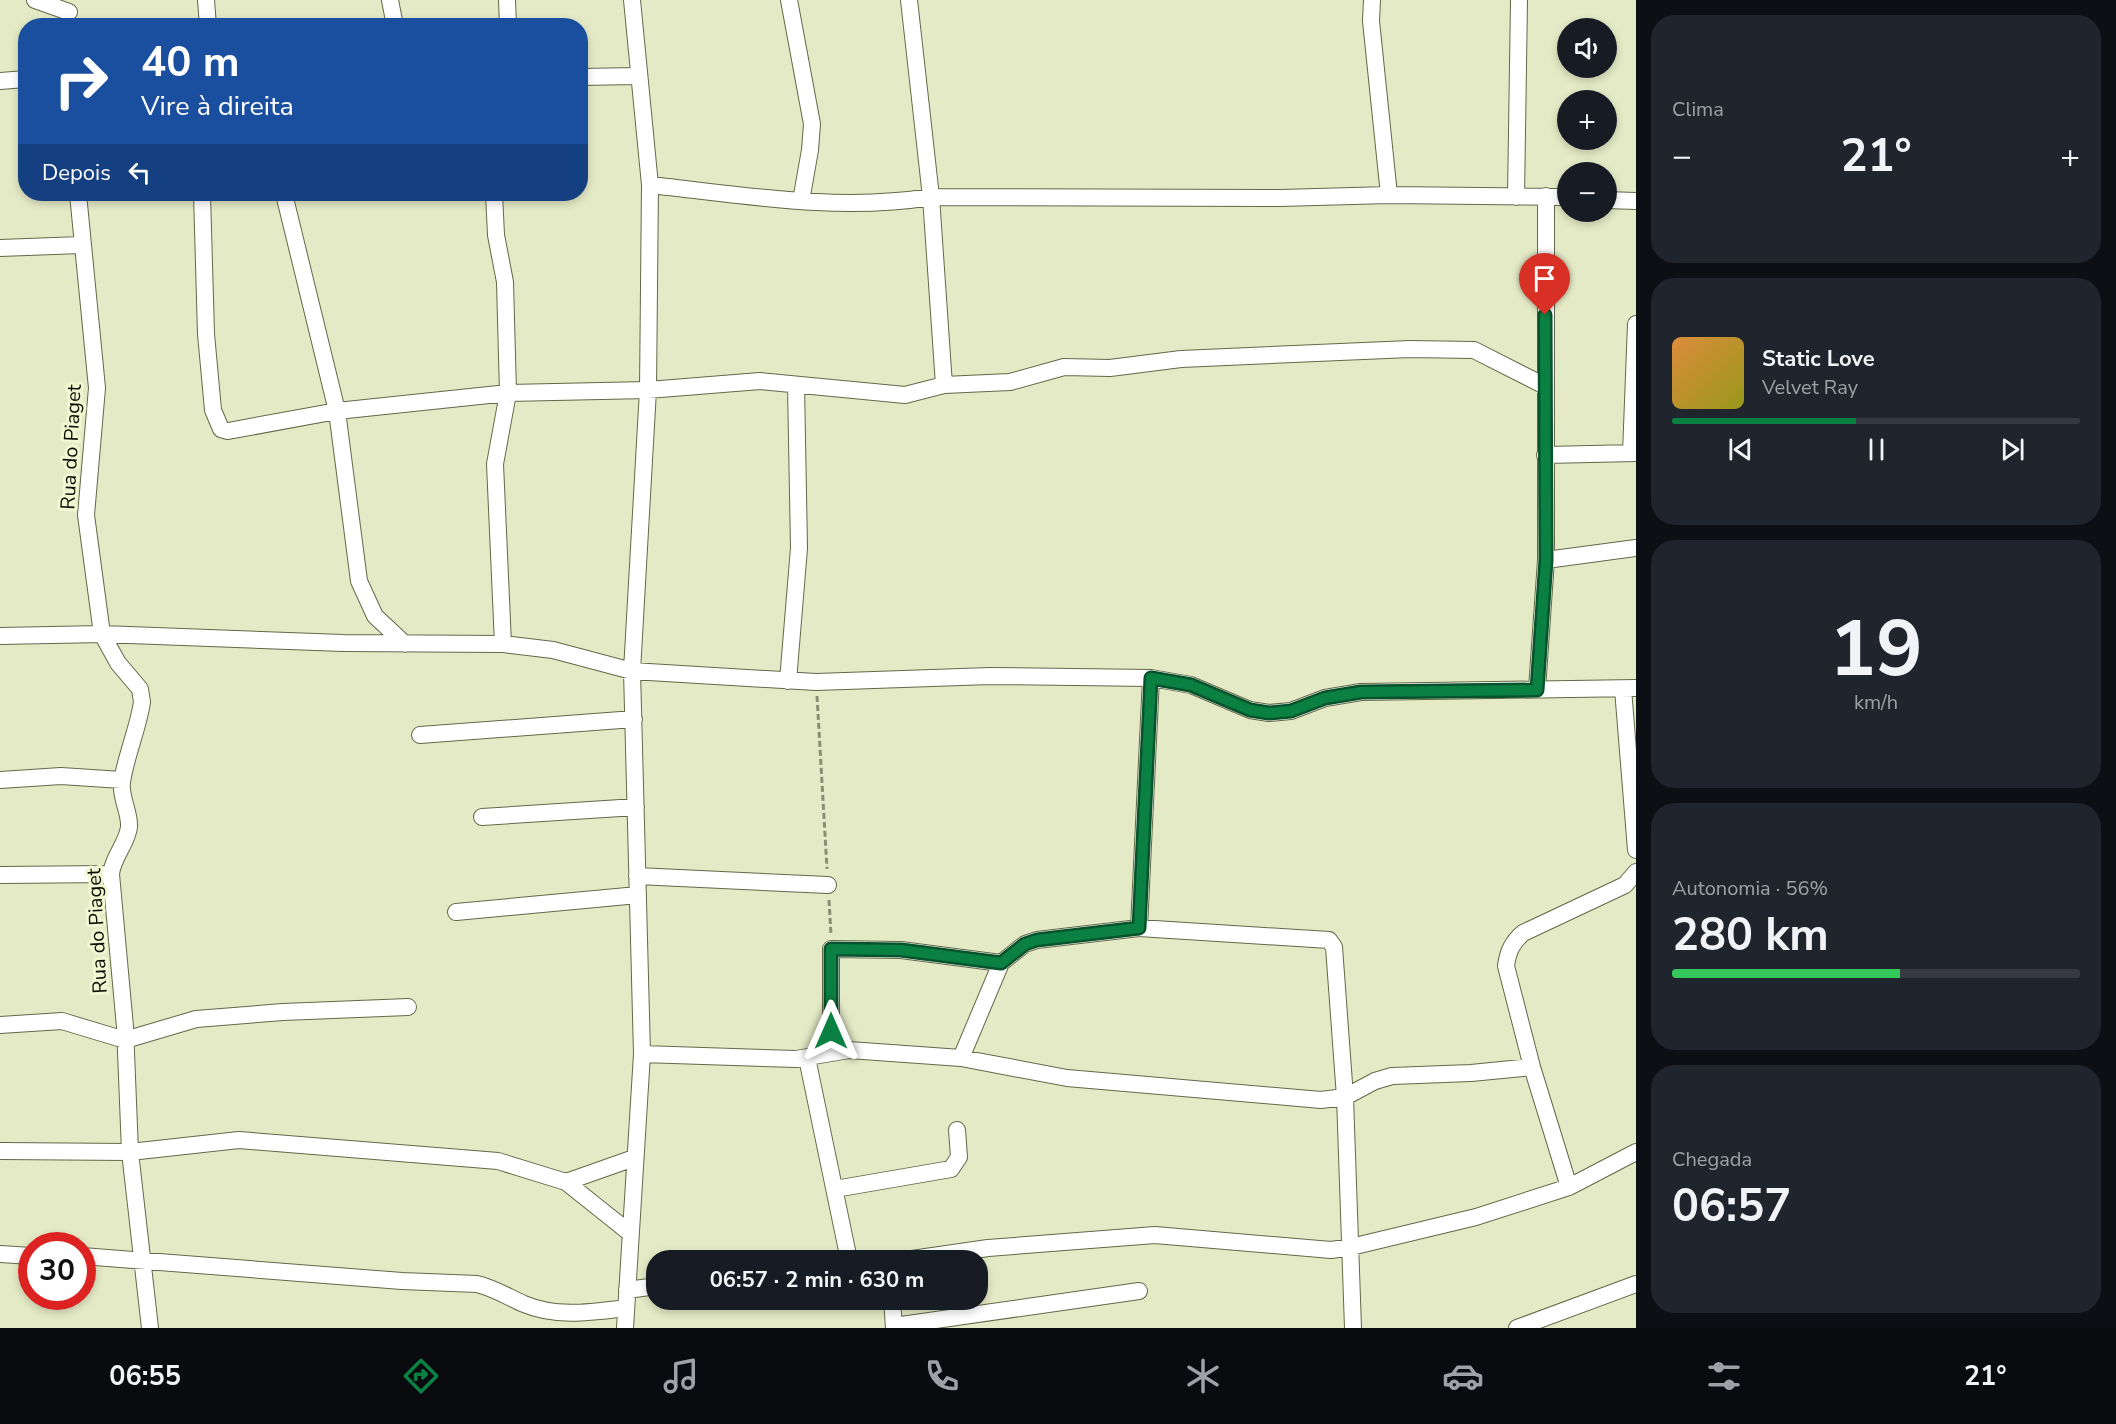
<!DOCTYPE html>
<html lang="pt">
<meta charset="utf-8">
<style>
:root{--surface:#171b24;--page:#20242c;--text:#f1f3f6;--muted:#9ea1a6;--line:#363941;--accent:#0b8043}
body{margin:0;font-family:"Nunito Sans",sans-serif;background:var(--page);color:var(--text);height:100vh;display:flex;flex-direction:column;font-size:22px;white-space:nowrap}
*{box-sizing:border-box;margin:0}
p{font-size:20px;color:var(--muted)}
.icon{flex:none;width:33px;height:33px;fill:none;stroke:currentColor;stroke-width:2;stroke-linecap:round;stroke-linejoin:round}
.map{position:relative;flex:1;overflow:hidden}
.details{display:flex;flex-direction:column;gap:15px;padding:15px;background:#0d0f14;width:480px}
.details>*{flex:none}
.banner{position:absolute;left:18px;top:18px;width:570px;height:183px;border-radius:24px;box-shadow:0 3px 9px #0003;background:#1a4fa0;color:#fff;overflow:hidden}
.controls{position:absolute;left:1557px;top:18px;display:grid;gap:12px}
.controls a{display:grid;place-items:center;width:60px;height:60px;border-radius:50%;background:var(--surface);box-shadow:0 3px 9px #0003;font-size:30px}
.speed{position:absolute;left:18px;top:1232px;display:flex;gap:12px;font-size:30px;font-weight:700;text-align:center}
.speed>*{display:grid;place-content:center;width:78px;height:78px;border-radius:50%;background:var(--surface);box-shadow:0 3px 9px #0003;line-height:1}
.speed .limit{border:9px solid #d22;background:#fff;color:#111}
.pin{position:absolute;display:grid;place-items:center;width:51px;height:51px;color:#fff;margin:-62px -26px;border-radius:50% 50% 50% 0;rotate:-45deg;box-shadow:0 0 6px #0007}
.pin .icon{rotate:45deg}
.me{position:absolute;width:66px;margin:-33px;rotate:0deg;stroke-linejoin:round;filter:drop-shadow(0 0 4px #0008)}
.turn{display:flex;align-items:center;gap:21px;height:126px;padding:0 24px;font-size:27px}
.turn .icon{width:78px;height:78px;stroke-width:2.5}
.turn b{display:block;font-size:42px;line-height:51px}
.then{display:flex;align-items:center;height:57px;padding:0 24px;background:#0003;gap:12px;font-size:22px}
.big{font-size:45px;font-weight:700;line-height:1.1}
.details .tile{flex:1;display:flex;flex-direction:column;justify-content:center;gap:9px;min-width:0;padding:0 21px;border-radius:24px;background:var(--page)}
.details .dial{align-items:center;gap:0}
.dial b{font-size:78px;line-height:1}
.song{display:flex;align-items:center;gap:18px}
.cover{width:72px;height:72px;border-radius:9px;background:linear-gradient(135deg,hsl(30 70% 55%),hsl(60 70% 35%))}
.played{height:6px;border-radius:3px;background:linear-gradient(90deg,var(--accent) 45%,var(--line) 45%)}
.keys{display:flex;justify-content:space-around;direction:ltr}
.heat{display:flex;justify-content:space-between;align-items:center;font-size:33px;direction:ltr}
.charge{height:9px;border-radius:4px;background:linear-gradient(90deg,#34c759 56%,var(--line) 0)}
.trip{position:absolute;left:646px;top:1250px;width:342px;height:60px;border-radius:24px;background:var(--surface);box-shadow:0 3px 9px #0003;font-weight:700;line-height:60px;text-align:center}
.tab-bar{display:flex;height:96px;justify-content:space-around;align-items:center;background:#090b0e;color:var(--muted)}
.tab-bar .icon{width:42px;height:42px}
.tab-bar .current{color:var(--accent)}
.tab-bar b{font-size:27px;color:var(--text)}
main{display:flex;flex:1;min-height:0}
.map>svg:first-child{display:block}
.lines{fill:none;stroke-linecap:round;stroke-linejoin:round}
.minor-casing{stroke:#636848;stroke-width:18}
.path{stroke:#8b8e75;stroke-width:3;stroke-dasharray:6 3;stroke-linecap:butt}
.minor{stroke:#fff;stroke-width:16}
.route-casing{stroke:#07532c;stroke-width:15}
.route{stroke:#0b8043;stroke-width:10}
.labels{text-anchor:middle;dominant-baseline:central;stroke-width:6;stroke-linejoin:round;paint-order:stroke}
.street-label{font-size:20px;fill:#0e0f04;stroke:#f2f7d3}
</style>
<main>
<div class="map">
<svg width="1636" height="1328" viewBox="0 0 1636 1328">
<rect width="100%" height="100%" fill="#e5eac6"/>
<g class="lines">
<!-- minor casing -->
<g class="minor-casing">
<path id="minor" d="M 35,0 L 69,12
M 206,0 L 208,26
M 390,0 L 395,26
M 507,0 L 508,26
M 789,0 L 812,124 L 810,150 L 801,201
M 909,0 L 931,197 L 944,385
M 1372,0 L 1371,21 L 1389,195
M 580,77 L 638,76
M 0,81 L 26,79
M 650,185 C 744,195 838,212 931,197 L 1280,198 L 1389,195 L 1568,197
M 78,194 L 97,388 L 86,515 L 102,634 L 118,663 L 140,689 L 142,702 C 138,729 126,755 122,782 C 120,798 130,812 129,827 C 127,844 113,856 111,874 L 125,1027 L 130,1152 L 150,1328
M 202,194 L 206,334 L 213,410 L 221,429 L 228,431 L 337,411 L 508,393 L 648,390 L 760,381 L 905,395 L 944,385 L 1010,382 L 1064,367 L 1110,368 L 1181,359 L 1410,349 L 1474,350 L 1545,386
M 284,194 L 337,411 L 359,581 L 375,616 L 405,644
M 494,194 L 496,235 L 505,282 L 508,393 L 495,464 L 503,644
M 1516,197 L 1519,0
M 1606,200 L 1636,201
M 0,248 L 81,245
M 1631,453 L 1636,324
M 1545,455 L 1636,453
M 1546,560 L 1636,548
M 0,636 L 102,634 L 343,643 L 503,644 L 553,650 L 632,671 L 816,682 L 990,676 L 1151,678 L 1191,685 L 1250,710 L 1269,713 L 1291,711 L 1325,698 L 1361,692 L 1636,688
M 788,681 L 799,548 L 796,385
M 1537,689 L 1546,560 L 1546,196
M 1623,689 L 1636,850
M 420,735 L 634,719
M 0,780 L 61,776 L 122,780
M 482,817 L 636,807
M 0,875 L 111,874
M 637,876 L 828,885
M 456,912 L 638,895
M 1139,928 L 1151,678
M 0,1025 L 62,1021 L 125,1040 L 196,1019 L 283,1012 L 408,1007
M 831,1051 L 831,949 L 901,950 L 1001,963
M 642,1054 L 796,1059 L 849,1050 L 961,1058 L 1067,1078 L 1321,1100 L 1345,1097 L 1375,1081 L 1392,1076 L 1471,1073 L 1532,1067
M 807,1058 L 849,1260
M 961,1058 L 1001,963 L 1025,944 L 1037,940 L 1139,928 L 1329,940 L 1334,947 L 1345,1097 L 1353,1328
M 0,1151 L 130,1152 L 239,1140 L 498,1161 L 566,1182 L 630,1233
M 566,1182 L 634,1158
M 1569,1187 L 1532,1067 L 1506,966 C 1508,951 1512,943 1523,933 L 1625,885 L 1636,872
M 835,1189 L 951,1169 L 959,1157 L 957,1130
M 0,1254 L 32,1256
M 82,1256 L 402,1281 L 477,1284 C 494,1288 508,1297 524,1304 C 557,1318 592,1312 626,1308
M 905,1260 L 988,1248 L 1155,1235 L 1331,1250 L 1351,1247 L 1476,1217 L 1569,1187 L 1636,1152
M 627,1290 L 657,1286
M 892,1299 L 894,1328
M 894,1326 L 1139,1291
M 625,1328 L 642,1054 L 632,671 L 648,390 L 650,185 L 632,0
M 1517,1328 L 1636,1284"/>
</g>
<!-- path -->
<path class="path" d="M 817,696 L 827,869
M 829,900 L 831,935"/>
<!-- minor -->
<use href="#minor" class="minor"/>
</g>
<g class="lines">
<!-- route casing -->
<g class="route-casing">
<path id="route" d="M 831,1031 L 831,949 L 901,950 L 1001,963 L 1025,944 L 1037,940 L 1139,928 L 1151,678 L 1191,685 L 1250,710 L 1269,713 L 1291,711 L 1325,698 L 1361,692 L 1537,690 L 1546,560 L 1545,315"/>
</g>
<!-- route -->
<use href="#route" class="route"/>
</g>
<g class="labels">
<!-- street labels -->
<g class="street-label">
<text transform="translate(71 447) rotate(-87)">Rua do Piaget</text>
<text transform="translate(97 931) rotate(-93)">Rua do Piaget</text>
</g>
</g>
</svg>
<div class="controls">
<a><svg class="icon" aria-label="sound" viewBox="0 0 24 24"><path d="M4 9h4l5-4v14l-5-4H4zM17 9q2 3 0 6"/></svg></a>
<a>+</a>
<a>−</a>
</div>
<div class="speed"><div class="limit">30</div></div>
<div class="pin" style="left:1545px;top:315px;background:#d93025"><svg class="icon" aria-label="arrive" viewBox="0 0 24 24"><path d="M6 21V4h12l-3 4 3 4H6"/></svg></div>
<svg class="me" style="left:831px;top:1031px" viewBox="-20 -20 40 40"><path d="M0-17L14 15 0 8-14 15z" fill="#0b8043" stroke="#fff" stroke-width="4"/></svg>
<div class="trip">06:57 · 2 min · 630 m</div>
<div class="banner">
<div class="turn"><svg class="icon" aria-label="right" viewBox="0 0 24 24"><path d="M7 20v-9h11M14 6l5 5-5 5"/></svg><div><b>40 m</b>Vire à direita</div></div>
<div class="then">Depois<svg class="icon" aria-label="left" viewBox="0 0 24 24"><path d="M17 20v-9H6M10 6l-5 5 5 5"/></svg></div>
</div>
</div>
<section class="details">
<div class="tile"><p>Clima</p>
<div class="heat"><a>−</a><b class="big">21°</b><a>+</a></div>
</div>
<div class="tile">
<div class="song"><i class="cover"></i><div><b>Static Love</b><p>Velvet Ray</p></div></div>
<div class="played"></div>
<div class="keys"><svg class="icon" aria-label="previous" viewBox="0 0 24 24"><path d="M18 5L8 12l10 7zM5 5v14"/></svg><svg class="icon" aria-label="pause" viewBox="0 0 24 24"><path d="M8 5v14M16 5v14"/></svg><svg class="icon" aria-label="next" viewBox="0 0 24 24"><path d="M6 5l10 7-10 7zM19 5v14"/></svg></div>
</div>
<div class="tile dial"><b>19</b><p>km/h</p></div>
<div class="tile"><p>Autonomia · 56%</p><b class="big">280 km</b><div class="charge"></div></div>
<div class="tile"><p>Chegada</p><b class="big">06:57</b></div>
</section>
</main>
<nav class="tab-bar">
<b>06:55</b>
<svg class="icon current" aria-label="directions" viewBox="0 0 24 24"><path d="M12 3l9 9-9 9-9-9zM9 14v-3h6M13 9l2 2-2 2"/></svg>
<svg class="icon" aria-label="music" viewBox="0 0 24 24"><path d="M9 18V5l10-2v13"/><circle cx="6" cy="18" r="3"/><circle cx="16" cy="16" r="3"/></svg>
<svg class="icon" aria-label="phone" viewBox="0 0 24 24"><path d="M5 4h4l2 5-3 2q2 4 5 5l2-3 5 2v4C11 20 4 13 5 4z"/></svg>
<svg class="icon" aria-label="climate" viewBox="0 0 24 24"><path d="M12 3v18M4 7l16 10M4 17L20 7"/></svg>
<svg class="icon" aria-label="car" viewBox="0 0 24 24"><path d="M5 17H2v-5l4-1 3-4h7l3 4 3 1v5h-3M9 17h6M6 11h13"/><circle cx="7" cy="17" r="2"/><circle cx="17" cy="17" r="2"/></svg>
<svg class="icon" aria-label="filters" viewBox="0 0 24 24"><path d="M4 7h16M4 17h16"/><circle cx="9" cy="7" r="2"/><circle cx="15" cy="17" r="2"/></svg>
<b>21°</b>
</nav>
